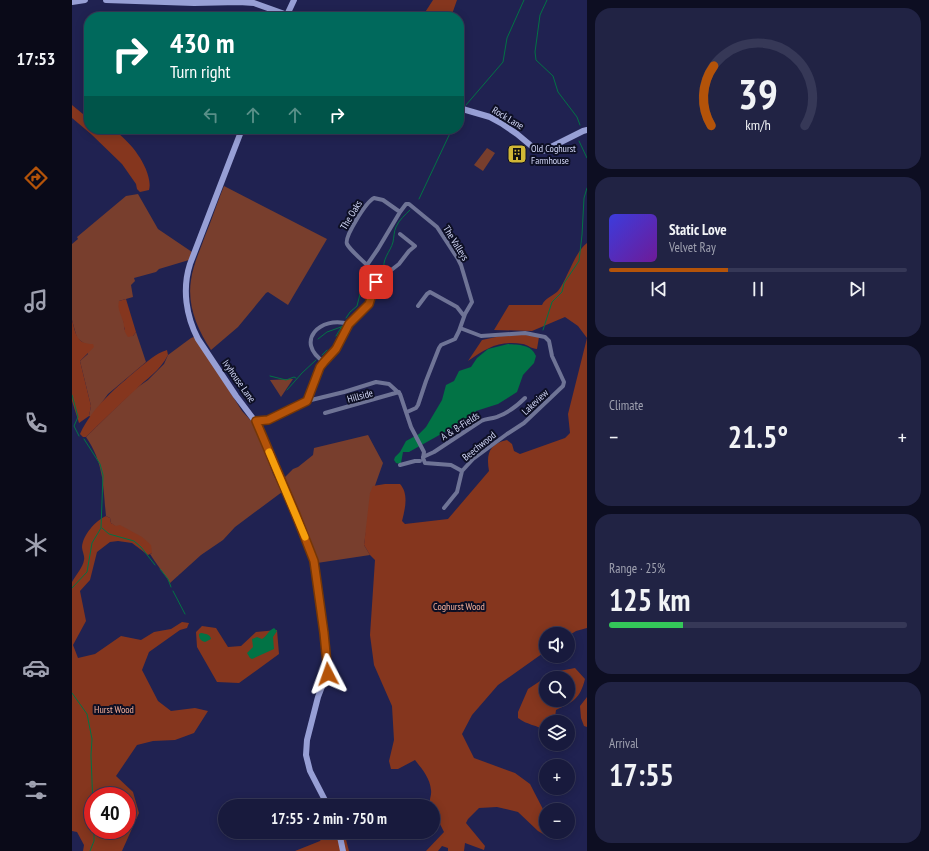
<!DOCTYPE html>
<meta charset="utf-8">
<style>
:root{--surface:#181a3d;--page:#212344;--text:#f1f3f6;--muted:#9fa1b0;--line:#363857;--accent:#b45309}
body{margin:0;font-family:"PT Sans Narrow",sans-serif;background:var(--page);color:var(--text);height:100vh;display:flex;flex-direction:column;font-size:15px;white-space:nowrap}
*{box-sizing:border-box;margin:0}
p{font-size:13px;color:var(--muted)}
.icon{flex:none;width:22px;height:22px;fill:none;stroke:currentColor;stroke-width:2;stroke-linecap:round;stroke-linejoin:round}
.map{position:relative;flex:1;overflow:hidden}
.panel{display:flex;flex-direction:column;gap:8px;padding:8px;background:#0d0e22;width:342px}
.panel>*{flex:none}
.hud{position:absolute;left:12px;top:12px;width:380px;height:122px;border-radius:16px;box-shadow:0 2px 10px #0003,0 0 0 1px var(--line);background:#00695c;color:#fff;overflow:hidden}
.tools{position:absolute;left:467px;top:627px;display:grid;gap:8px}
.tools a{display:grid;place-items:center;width:36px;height:36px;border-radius:50%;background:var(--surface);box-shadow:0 2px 10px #0003,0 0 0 1px var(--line);font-size:20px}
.speed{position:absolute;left:12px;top:787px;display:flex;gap:8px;font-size:20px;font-weight:700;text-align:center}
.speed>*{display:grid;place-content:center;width:52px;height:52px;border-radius:50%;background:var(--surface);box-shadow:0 2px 10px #0003,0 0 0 1px var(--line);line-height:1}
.speed .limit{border:6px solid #d22;background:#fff;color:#111}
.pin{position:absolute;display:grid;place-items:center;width:34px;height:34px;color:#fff;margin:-17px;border-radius:8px;box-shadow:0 2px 6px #0006}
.me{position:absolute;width:44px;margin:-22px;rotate:356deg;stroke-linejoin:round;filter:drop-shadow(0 0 3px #0008)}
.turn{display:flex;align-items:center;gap:14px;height:84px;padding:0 20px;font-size:18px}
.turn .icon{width:52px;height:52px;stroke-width:2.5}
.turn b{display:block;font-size:28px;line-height:34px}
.lanes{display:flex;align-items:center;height:38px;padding:0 20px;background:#0003;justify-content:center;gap:20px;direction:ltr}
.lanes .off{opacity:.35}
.big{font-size:30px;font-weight:600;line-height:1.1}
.panel .card{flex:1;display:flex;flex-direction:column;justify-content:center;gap:6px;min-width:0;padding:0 14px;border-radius:16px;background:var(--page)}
.panel .dial{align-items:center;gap:0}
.dial svg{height:104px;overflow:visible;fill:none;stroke:var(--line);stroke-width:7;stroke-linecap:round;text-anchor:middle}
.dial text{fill:var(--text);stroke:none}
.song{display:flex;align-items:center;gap:12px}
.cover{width:48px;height:48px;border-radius:6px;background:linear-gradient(135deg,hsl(240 70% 55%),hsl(280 70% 35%))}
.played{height:4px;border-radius:2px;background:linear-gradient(90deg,var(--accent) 40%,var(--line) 40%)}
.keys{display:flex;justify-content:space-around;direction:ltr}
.heat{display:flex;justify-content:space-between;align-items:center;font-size:22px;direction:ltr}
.charge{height:6px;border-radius:3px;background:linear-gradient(90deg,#34c759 25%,var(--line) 0)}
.trip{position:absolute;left:146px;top:799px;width:222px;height:40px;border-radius:20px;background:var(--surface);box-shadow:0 2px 10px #0003,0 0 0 1px var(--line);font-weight:600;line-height:40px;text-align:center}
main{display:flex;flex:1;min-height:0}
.dock{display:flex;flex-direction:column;width:72px;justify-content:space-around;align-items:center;background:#0a0a18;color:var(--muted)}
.dock .icon{width:28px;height:28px}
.dock .on{color:var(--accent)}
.dock b{font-size:18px;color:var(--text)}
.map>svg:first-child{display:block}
.green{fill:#783e2d}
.forest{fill:#85361e;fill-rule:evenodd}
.water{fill:#027345}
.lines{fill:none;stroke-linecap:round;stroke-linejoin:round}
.stream{stroke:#027345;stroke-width:1}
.street{stroke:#6f7496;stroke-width:4}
.secondary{stroke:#979fd5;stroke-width:6}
.route-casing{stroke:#753606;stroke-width:10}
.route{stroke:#b45309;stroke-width:7}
.slow{stroke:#f59e0b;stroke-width:7}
.labels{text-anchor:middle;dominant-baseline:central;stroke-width:4;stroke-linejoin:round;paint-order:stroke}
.street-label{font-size:10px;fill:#d3d8f7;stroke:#0d0f24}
.poi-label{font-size:10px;fill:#d3d8f7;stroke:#0d0f24;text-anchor:start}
.park-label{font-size:10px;fill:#f3ae99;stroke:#0d0f24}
</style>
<main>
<nav class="dock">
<b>17:53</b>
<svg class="icon on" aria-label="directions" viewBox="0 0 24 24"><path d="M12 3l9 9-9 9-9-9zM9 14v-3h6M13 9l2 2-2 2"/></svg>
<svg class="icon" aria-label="music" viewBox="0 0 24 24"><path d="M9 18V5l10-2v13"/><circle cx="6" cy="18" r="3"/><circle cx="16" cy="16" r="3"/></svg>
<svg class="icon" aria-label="phone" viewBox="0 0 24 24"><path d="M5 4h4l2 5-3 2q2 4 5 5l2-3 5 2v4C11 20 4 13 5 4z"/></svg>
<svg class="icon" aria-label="climate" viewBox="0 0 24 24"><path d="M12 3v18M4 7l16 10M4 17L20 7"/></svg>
<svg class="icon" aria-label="car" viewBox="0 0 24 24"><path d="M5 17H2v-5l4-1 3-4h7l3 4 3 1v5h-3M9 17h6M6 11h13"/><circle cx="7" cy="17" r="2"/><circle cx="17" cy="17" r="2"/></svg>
<svg class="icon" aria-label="filters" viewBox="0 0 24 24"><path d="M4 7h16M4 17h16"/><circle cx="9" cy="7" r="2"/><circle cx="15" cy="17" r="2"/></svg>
</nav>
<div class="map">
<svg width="515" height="851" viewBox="0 0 515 851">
<rect width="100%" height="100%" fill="#202251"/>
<!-- green -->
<path class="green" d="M 415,148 L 423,153 L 411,171 L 402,165 Z
M 152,186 L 255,239 L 216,305 L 196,292 L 194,293 L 166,327 L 139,350 C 125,329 115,305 119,280 C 121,265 128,250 133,236 C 140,219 145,203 152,186 Z
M 66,194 L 86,229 L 120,252 L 117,260 L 87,269 L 84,272 L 62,278 L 63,281 L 59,285 L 61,297 L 47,301 L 52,323 L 52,329 L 61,336 L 64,332 L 74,362 L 36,394 L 19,417 L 17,416 L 19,406 L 8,361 L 16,354 L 13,344 L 5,338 L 0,320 L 0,244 L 6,239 L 5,237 L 54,196 Z
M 122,337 L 124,338 L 170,411 L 183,425 L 201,474 L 210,492 L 163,527 L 151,540 L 129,555 L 98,583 C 92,573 84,564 78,554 L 80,553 L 39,523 L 38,518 L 34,516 C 31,486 32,463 14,437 L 63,389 L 76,380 L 92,364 L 96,355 L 119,338 Z
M 221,379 L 209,397 L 198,380 Z
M 296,435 L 311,463 L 300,494 L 292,545 L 298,555 L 245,563 L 212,478 L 221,469 L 226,467 L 241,455 L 242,448 Z"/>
<!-- forest -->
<path class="forest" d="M 361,0 L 385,0 L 379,17 L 350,17 Z
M 0,105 L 17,119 L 17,129 L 42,129 C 50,137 60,145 66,155 C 72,163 80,180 77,190 L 68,192 L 65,189 L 64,184 L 50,164 L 19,134 L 0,118 Z
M 515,243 L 515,338 L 506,326 L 493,317 L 460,331 L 422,330 L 437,305 L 470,305 C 473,298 481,296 486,291 C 496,278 502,253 515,243 Z
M 54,299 L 64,332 L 61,336 L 56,337 C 51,330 53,328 51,321 C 49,314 45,309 47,301 Z
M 0,320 C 4,334 4,344 21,344 L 22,347 L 8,361 L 19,406 L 17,416 L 7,423 L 0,401 Z
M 442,333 L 467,337 L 465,349 C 460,349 456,345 451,344 C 427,340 415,348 396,361 L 410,340 Z
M 515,338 L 515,628 L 504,631 L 496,636 L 496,634 L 474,634 L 474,651 L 426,685 L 400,715 L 390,734 L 402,758 L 443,773 L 458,784 L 474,815 L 474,832 L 483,833 L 480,837 L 478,838 L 466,831 L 446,812 L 425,807 L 407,808 L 396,819 L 394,823 L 413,846 L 412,850 L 393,843 L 392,851 L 376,851 L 376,848 L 370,846 L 366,851 L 354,851 L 372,832 L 361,810 L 361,806 L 359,806 C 356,800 360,796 359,790 C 358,778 350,769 343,760 L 326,769 L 319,769 L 317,761 L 322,740 L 320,706 L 302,665 L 298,635 L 303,560 L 298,555 L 292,545 L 298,493 L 301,486 L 313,484 L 328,484 C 337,494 333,509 330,521 L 333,524 L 376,519 L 417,471 C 414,454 417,444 435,440 L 440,444 L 442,451 L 448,454 L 493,438 L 498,433 L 496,414 Z
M 95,350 L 96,355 C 87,372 75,378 62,391 C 46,406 30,421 14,437 L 11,437 L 8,434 C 21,406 44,388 66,369 C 75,362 84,353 95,350 Z
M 34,516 L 38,518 L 39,523 L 44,526 L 48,525 L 70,537 L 79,545 L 80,553 L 76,555 L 60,543 L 46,541 L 38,542 L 25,552 L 18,580 L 8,591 L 14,621 L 1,645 L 6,658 L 23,654 L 49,636 L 69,640 L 82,632 L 99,629 L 110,622 L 117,623 L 115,628 L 108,630 L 77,652 L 70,670 L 86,701 L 99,711 L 123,708 L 136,711 L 122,733 L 103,740 L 81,741 L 65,745 L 44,776 L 61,792 L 67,813 L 50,851 L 11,851 L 12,845 L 5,832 L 0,831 L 0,582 C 4,575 11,567 12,560 C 13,556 10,551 10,547 C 11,535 23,521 34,516 ZM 21,796 L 55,796 L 55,830 L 21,830 Z
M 130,626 L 144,628 L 156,647 L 169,646 L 184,632 L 205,630 L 207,654 L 167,683 L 145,682 L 125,647 L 124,632 Z
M 503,668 L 513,679 C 508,699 501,702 484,710 L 483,717 L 487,722 L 474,722 L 474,731 C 465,725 455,725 446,718 L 446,712 L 456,689 L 482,672 ZM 474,678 L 496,678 L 496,700 L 474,700 Z
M 515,697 L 515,727 L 512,726 L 509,718 L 508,706 Z
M 254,832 L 272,832 L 277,851 L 223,851 L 248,841 Z"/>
<!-- water -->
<path class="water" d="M 436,344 C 447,345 459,344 464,356 L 462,363 L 451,375 L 445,392 L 426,404 L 404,411 L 396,419 L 337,452 L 331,452 L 329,463 L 328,464 L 324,463 L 322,460 L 323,457 L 328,452 L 334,441 L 347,434 L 354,427 L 370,400 L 374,385 L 382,381 L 387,371 L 399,367 L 405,358 L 416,349 Z
M 202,628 L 205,631 L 201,637 L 202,649 L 180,659 L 178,658 L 175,653 L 181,647 L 180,639 L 185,637 L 190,639 C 195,636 196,631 202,628 Z
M 129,633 C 134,634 138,634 139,639 L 133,642 C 129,641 127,639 127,634 Z"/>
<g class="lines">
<!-- stream -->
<path class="stream" d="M 475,0 L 468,15 L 463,52 L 464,60 L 481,76 L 486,92 L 505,117 L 508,125
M 394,105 L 431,62 L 435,38 L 452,0
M 507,141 L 515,158
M 347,199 L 380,129
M 313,271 C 308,261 319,251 321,242 C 322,237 322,231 324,227 C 327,220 333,215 338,210
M 274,318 L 278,312 L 285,306 L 288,294
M 471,330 L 480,302 L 490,292 L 492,283 L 507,261 L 510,235 L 512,198 L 515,188
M 264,336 L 270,326
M 246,339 L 255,332 L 269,327
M 250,355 L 255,350
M 198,376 L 214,380 L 222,377 L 224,378
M 215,390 L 230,373 L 244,360
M 0,395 L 6,417 L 2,426 L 7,436
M 30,528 L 37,534 L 62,541 L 69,547 L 83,565
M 88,569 L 96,579 L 99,587
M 0,588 L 15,572 L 20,543 L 29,528 L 31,475 L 28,464 L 12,439
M 101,591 L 113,614
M 0,693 L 15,714 L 20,739 L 19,755 L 21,807
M 18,851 L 22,841 L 22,830"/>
<!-- street -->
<path class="street" d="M 295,265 C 290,260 278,250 275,244 C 272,237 294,202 302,198 L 311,200 L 328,212
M 304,282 L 327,264 L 337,251 L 343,246 L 328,234
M 346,306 L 355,294 L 358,292 L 385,307 L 392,316
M 388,328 L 409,336 L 453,333 L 473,337 L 477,341 L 480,356 L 492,382 L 491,386 L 452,423 L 435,434 L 401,459 L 390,471
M 252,362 C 222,342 248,315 277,324
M 235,401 L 272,392 L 304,382 L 317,384 L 328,394 L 339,427 L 352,452 L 351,458 L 353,463 L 379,465 L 390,471 L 385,492 L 372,508
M 253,413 L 327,392
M 184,421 L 196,420 L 235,401 L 248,367 L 252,362 L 264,349 L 277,324 L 297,304 L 304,282 L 299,276 L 295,265 L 306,249 L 328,212 L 334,204 L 337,204 L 365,227 L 386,259 L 389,265 L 400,302 L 393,314 L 387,331 L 383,339 L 369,345 L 367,348 L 354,381 L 346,405 L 344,408 L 335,412
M 351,457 L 362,452 L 409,421 C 415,418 422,419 427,416 C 437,412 446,405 453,398
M 328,465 L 343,461 L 348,461"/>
<!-- secondary -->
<path class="secondary" d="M 34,0 L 122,3 L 167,2 L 182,3 L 221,17
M 0,2 L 13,0
M 214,17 L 222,0
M 387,108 L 418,117 L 429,123 L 445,134 L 463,149 L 471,151 L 511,131 L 515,130
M 170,129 L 118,264 C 110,289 114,316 126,339 L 164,396 L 186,425 L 224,515 L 242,561 L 256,671 L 246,697 L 235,740 L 234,755 L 238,771 L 256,806
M 267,832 L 271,851"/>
</g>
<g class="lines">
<!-- route casing -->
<g class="route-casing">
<path id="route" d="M 256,674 L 252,633 L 242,561 L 224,515 L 184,421 L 196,420 L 235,401 L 248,367 L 252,362 L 264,349 L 277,324 L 297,304 L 304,282"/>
</g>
<!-- route -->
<use href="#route" class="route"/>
<!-- slow -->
<path class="slow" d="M 197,452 L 233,537"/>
</g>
<!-- icons -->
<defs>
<g id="building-square" transform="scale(1)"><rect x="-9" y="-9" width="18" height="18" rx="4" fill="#d1b736" stroke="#0d0f24"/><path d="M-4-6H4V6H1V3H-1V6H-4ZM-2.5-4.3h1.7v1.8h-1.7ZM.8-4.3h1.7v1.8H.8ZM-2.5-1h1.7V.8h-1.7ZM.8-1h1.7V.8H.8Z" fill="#111"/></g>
</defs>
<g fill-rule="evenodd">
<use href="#building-square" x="445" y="154"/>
</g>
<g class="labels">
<!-- street labels -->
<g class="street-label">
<text transform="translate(436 118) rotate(31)">Rock Lane</text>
<text transform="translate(279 215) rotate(-59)">The Oaks</text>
<text transform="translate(384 243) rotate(58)">The Valleys</text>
<text transform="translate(167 381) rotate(55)">Ivyhouse Lane</text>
<text transform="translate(288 396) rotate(-15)">Hillside</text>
<text transform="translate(463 402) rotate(-43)">Lakeview</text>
<text transform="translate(388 426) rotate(-32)">A &amp; B-Fields</text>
<text transform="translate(407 446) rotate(-39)">Beechwood</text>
</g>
<!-- poi labels -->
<g class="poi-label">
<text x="459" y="148">Old Coghurst<tspan x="459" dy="12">Farmhouse</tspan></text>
</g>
<!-- park labels -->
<g class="park-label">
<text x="387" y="606">Coghurst Wood</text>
<text x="42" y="709">Hurst Wood</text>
</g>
</g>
</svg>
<div class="tools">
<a><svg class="icon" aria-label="sound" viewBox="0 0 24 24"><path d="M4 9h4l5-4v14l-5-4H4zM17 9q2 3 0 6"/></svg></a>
<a><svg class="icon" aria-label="search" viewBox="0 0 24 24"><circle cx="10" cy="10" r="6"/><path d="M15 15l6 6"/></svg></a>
<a><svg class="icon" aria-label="layers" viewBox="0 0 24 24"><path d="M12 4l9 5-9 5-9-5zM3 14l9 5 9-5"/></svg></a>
<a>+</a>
<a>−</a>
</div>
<div class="speed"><div class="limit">40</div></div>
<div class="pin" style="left:304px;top:282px;background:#d93025"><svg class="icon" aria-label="arrive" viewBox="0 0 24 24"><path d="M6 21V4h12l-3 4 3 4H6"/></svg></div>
<svg class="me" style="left:256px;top:674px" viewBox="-20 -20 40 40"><path d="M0-17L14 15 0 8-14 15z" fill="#b45309" stroke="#fff" stroke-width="4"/></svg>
<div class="trip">17:55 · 2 min · 750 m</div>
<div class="hud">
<div class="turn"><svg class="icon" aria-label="right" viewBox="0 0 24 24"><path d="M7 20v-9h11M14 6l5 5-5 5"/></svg><div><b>430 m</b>Turn right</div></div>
<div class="lanes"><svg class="icon off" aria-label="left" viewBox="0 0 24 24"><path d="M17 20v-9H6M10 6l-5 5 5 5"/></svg><svg class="icon off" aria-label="ahead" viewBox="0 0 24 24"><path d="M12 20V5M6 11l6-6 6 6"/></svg><svg class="icon off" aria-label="ahead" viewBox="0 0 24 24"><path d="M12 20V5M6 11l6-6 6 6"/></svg><svg class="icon" aria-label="right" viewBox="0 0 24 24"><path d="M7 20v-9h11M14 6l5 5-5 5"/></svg></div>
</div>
</div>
<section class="panel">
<div class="card dial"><svg viewBox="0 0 100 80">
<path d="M14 69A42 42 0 1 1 86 69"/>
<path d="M14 69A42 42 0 0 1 16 23" stroke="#b45309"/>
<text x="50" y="56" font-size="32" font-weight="700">39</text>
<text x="50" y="72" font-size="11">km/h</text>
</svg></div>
<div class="card">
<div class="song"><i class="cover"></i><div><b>Static Love</b><p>Velvet Ray</p></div></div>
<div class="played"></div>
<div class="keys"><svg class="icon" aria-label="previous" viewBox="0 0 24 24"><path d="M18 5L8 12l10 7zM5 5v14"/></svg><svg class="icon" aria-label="pause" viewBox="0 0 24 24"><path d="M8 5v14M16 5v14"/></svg><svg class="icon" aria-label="next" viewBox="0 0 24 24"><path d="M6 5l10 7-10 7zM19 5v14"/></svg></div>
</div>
<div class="card"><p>Climate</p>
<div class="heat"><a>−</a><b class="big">21.5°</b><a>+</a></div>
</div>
<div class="card"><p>Range · 25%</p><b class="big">125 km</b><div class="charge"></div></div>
<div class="card"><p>Arrival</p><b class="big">17:55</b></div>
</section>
</main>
